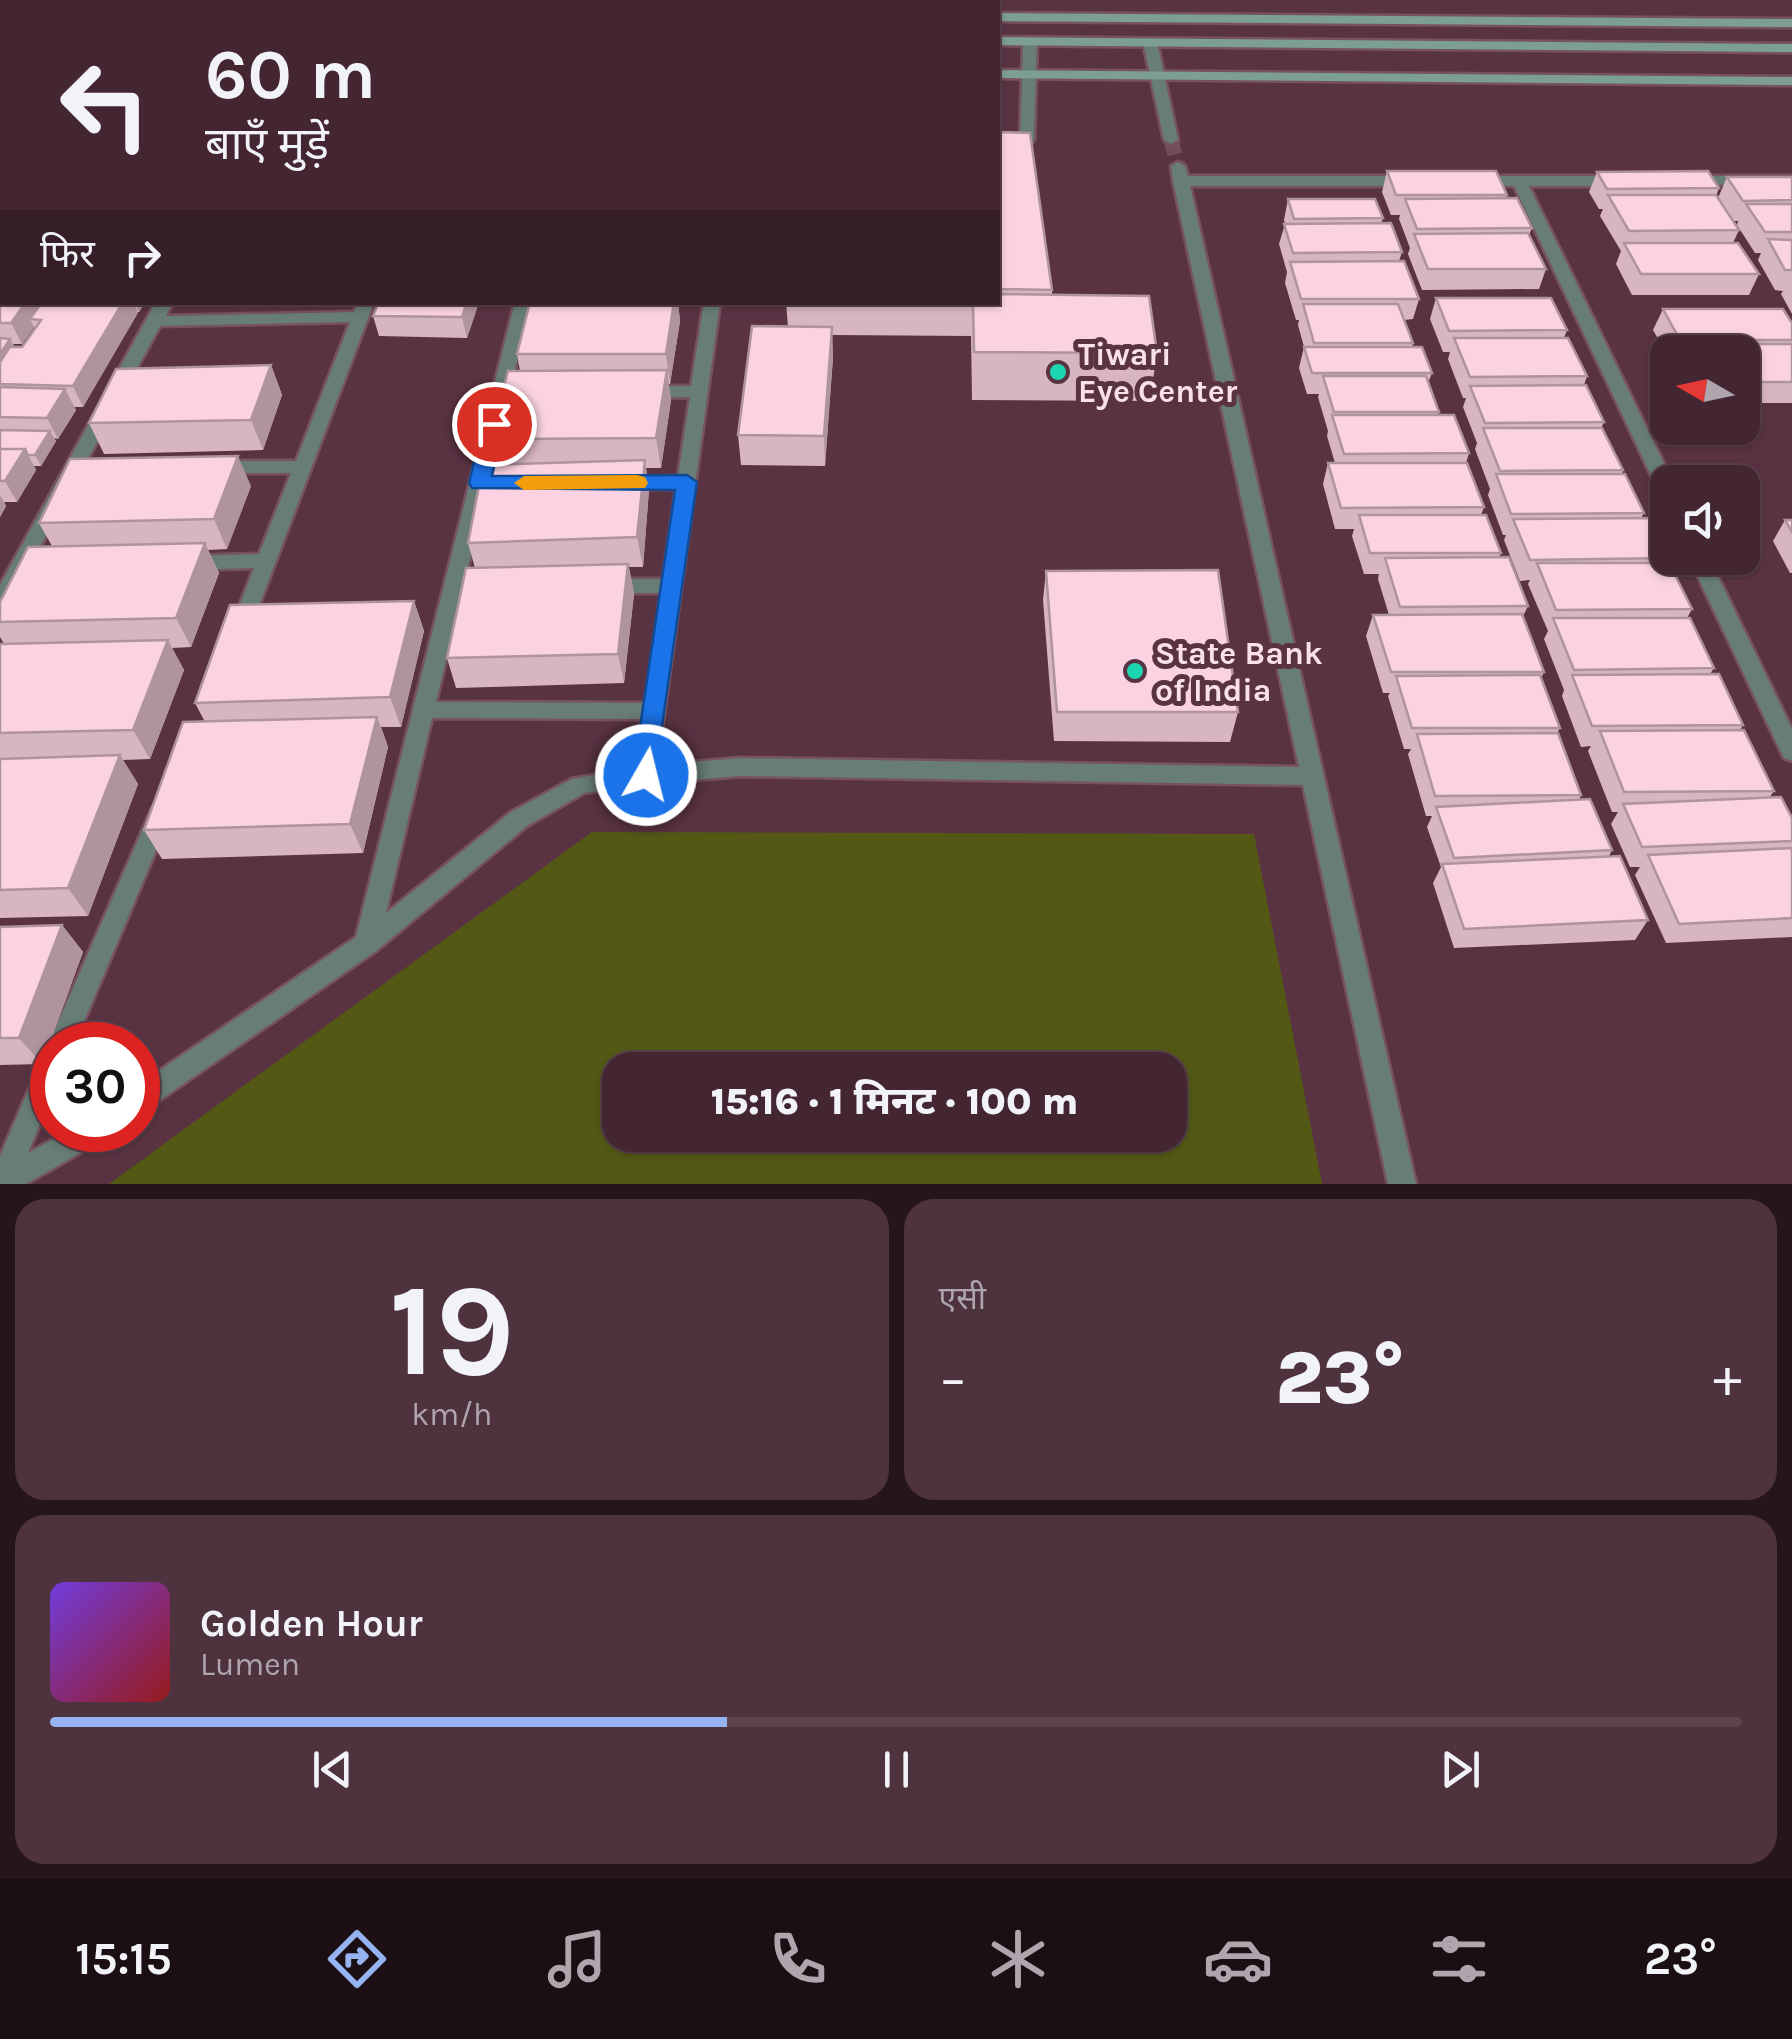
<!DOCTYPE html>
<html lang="hi">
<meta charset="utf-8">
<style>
:root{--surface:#442632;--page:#4e323e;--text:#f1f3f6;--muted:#afa5ac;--line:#5c434d;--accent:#95b2f1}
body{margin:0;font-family:Karla,"Noto Sans Devanagari",sans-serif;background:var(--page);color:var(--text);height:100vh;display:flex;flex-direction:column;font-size:38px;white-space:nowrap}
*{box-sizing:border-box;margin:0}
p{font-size:32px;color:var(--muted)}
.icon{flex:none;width:55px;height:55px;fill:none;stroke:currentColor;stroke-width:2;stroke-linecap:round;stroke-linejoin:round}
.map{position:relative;height:1184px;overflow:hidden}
.panel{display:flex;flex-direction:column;gap:15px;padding:15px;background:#25151c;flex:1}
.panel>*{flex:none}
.guide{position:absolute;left:0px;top:0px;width:1000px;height:305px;box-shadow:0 2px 8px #0004,0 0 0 2px var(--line);background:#442632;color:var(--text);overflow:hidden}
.needle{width:65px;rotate:279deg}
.controls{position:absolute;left:1650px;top:335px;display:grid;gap:20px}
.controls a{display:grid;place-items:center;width:110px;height:110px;border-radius:20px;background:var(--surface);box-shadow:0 2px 8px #0004,0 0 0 2px var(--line);font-size:50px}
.speed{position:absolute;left:30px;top:1022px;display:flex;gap:20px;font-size:50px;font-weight:700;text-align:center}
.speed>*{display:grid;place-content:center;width:130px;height:130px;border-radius:50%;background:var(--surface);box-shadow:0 2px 8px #0004,0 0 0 2px var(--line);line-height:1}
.speed .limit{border:15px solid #d22;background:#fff;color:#111}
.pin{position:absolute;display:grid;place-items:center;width:85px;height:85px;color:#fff;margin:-42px;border:5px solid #fff;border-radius:50%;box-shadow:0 2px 10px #0007}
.me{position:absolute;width:110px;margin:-55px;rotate:8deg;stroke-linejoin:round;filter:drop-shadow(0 0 8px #0008)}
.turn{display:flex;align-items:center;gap:35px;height:210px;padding:0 40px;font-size:45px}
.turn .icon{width:130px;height:130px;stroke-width:2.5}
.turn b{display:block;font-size:70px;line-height:85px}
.then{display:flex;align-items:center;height:95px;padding:0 40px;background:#0003;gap:20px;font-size:38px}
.big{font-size:75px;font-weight:800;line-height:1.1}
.panel .widget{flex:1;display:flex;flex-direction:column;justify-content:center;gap:15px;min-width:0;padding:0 35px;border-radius:30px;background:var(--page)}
.panel .dial{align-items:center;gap:0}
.dial b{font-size:130px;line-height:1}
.song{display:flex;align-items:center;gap:30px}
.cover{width:120px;height:120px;border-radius:15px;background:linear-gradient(135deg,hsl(260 70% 55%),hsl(0 70% 35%))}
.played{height:10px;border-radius:5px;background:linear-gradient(90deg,var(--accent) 40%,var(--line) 40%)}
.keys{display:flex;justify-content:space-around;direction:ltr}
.heat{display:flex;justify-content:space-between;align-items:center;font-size:55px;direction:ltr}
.panel .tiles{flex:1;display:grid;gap:15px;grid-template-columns:1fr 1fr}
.widget:last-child{grid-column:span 2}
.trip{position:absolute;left:602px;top:1052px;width:585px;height:100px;border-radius:30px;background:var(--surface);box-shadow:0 2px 8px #0004,0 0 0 2px var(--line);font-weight:800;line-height:100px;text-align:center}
.tabs{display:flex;height:160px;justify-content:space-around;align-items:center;background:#1b0f14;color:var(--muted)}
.tabs .icon{width:70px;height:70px}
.tabs .selected{color:var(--accent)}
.tabs b{font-size:45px;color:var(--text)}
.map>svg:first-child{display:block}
.green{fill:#535915;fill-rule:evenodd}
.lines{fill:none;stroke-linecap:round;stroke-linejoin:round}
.street-tunnel{stroke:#724d5c;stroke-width:15;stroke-dasharray:15 8;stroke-linecap:butt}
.lane-casing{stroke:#775261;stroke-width:5}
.street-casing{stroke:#775261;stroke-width:5}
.secondary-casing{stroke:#775261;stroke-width:5}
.lane{fill:#687d76;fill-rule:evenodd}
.street{fill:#687d76;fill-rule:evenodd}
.secondary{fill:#7c9e94;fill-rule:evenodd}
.wall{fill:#d7b5c2;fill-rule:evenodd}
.shaded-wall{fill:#af939e}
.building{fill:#fad2e1;stroke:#af939e;stroke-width:2.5}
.route{fill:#1a73e8;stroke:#114b97;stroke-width:2.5}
.slow{fill:#f59e0b}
.poi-dot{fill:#1cd5b1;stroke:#5a3343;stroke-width:4}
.labels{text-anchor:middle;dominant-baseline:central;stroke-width:10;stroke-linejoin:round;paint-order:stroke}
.poi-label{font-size:32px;font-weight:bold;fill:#f9e0e9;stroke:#5a3343;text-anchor:start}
</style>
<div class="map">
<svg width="1792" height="1184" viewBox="0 0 1792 1184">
<rect width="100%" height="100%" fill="#5a3343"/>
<!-- green -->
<path class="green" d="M 592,832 L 1254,834 L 1322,1184 L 109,1184 ZM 620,1070 L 1170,1070 L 1170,1135 L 620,1135 Z"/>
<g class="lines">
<!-- street-tunnel -->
<path class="street-tunnel" d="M 1171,140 L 1178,166"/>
<!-- lane casing -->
<g class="lane-casing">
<path id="lane" d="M 1030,38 L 1037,42 L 1034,139 L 1023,160 L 998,173 L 998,163 L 1012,154 L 1020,139 L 1023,42 Z"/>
</g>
<!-- street casing -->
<g class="street-casing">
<path id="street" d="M 1150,38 L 1157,42 L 1178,140 L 1171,144 L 1164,140 L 1143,42 Z
M 0,155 L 2,155 L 2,163 L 0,163 Z
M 1178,162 L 1185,166 L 1188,176 L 1410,176 L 1418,181 L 1410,186 L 1190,186 L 1416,1184 L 1388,1184 L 1303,785 L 740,776 L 645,784 L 584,793 L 527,826 L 376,951 L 147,1109 L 138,1112 L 138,1085 L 356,937 L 515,302 L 531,302 L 436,702 L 645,703 L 661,593 L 606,593 L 596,586 L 606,579 L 663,579 L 676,489 L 621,489 L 612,483 L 621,477 L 678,476 L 690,397 L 643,398 L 634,392 L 643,386 L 691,386 L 704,302 L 720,302 L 657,765 L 740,758 L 1299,767 L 1173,181 L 1171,166 ZM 432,718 L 642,719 L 635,768 L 572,779 L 511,812 L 386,913 Z
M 1474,176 L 1620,176 L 1628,181 L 1620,186 L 1529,186 L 1673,482 L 1668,482 L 1668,498 L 1659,492 L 1514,186 L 1469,184 L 1466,181 Z
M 1689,176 L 1792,176 L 1792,186 L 1684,184 L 1681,181 Z
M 2,224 L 2,237 L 0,238 L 0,225 Z
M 156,302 L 173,302 L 166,316 L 354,312 L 358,302 L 374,302 L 251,627 L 248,632 L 234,632 L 231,627 L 254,568 L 187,570 L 177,563 L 187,556 L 259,554 L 291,473 L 216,473 L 207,467 L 216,461 L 296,461 L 350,322 L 160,326 L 7,608 L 0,610 L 0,585 Z
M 1689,558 L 1709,558 L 1792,729 L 1792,761 L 1784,758 L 1781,752 Z
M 160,806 L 168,808 L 171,815 L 74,1045 L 52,1045 L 52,1095 L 28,1153 L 70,1130 L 108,1130 L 104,1139 L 26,1184 L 0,1184 L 0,1156 L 43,1056 L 52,1053 L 48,1045 L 149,815 L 152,808 Z"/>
</g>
<!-- secondary casing -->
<g class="secondary-casing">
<path id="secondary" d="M 0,5 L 2,5 L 2,13 L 0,13 Z
M 998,13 L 1792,19 L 1792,27 L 998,21 Z
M 0,29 L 2,29 L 2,37 L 0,37 Z
M 998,37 L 1792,44 L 1792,52 L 998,45 Z
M 0,67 L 2,67 L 2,75 L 0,75 Z
M 998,70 L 1792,77 L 1792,85 L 998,78 Z"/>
</g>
<!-- lane -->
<use href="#lane" class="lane"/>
<!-- street -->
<use href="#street" class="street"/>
<!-- secondary -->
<use href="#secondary" class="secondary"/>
</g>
<!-- wall -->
<path class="wall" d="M 998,132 L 1052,290 L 1052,295 L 1157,353 L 1150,401 L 972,400 L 971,336 L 832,335 L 833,357 L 825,466 L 741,465 L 738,435 L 788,327 L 786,302 L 998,302 Z
M 1387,171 L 1507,195 L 1506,198 L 1532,228 L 1529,235 L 1546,269 L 1539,289 L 1422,290 L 1408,254 L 1410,248 L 1399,219 L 1400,215 L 1391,215 L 1382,192 Z
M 1597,172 L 1719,188 L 1716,196 L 1739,230 L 1733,243 L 1759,274 L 1749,295 L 1632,295 L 1616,264 L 1621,251 L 1600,216 L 1603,209 L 1599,209 L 1589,192 Z
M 1727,177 L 1792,177 L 1792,314 L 1781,294 L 1783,291 L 1775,290 L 1758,260 L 1761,253 L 1755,253 L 1737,225 L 1738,221 L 1733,221 L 1718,198 Z
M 1288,199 L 1383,218 L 1381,223 L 1402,252 L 1399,261 L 1419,299 L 1413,319 L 1404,320 L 1413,343 L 1412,347 L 1432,373 L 1428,383 L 1439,412 L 1438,415 L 1469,453 L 1466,463 L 1484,507 L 1481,515 L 1501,553 L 1499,557 L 1528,606 L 1523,616 L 1544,672 L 1541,678 L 1560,728 L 1557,733 L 1581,795 L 1579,800 L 1612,850 L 1609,856 L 1648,920 L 1635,940 L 1454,948 L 1433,883 L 1441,867 L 1427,827 L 1432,816 L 1426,816 L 1408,754 L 1411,749 L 1404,749 L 1388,696 L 1390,693 L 1383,693 L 1366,636 L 1373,615 L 1389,615 L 1378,579 L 1379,574 L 1364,574 L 1352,536 L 1354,529 L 1335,529 L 1323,484 L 1328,463 L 1335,463 L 1327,436 L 1328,431 L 1318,397 L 1319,394 L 1307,394 L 1299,368 L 1304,347 L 1298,325 L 1299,320 L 1296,320 L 1285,283 L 1287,272 L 1279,244 L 1285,224 L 1284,220 Z
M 0,244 L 2,302 L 145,302 L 139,312 L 138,312 L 83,407 L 74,407 L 76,410 L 58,439 L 54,438 L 56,441 L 41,466 L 34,466 L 36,470 L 17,502 L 4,502 L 6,506 L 0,517 ZM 34,327 L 35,328 L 22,347 L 15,347 L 13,344 L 22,344 Z
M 1436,298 L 1567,330 L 1564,338 L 1587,376 L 1584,385 L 1604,422 L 1601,428 L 1623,470 L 1622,474 L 1644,513 L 1641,518 L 1669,558 L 1667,563 L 1692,609 L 1687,618 L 1714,668 L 1710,674 L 1743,725 L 1740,730 L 1774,791 L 1769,798 L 1792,818 L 1792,937 L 1666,943 L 1635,875 L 1640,867 L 1630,867 L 1611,824 L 1618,812 L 1612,812 L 1588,751 L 1591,746 L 1581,747 L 1562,696 L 1564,690 L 1544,639 L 1548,631 L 1528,584 L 1530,580 L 1520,581 L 1504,540 L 1506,535 L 1503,535 L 1488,495 L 1490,489 L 1475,449 L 1477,443 L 1463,407 L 1466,398 L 1463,398 L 1448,359 L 1450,352 L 1443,352 L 1430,319 Z
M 379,302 L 479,302 L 467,338 L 379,336 L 373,316 Z
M 530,302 L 678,302 L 680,321 L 670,384 L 668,384 L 671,400 L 661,468 L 646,468 L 649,490 L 643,567 L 629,567 L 634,594 L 624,683 L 456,688 L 447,658 L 475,568 L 468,543 L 497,465 L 490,439 L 520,371 L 517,354 Z
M 1663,309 L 1792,323 L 1792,403 L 1742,403 L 1742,352 L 1668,352 L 1668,356 L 1653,330 Z
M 271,365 L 282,395 L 263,450 L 104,454 L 89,423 Z
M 251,486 L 227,549 L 208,550 L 219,573 L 191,647 L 172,648 L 184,670 L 150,759 L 123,760 L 138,784 L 88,916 L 0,918 L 0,644 L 4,644 L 0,637 L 0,602 L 52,546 L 39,523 Z
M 1785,520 L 1792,520 L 1792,573 L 1790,573 L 1773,541 Z
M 1046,571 L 1238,712 L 1230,742 L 1054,741 L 1043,600 Z
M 414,601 L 424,631 L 401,727 L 381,727 L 388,747 L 363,853 L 162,859 L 144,830 L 205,722 L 195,703 Z
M 62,925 L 83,952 L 42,1064 L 0,1065 L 0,927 Z"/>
<!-- shaded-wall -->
<path class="shaded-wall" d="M 26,302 L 50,302 L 30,319 L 34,327 L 22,344 L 11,323 Z
M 123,302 L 134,302 L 138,313 L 83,407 L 73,386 Z
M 135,302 L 145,302 L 139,312 Z
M 467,302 L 479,302 L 467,338 L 462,317 Z
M 674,302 L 678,302 L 680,321 L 670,384 L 666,354 Z
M 832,327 L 833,357 L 825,466 L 824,436 Z
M 10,339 L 16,349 L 0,374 L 0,354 Z
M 271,365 L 282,395 L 263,450 L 251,420 Z
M 667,370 L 671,400 L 661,468 L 656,438 Z
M 65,389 L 76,410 L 58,439 L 47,418 Z
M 50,431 L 56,441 L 41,466 L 35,455 Z
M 25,449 L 36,470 L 17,502 L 5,481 Z
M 238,456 L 251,486 L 227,549 L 214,519 Z
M 645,460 L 649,490 L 643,567 L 637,537 Z
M 0,495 L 6,506 L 0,517 Z
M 205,543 L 219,573 L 191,647 L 176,618 Z
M 628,564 L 634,594 L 624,683 L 618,654 Z
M 414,601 L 424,631 L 401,727 L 390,697 Z
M 168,640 L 184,670 L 150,759 L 133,730 Z
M 377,717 L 388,747 L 363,853 L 350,824 Z
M 120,755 L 138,784 L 88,916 L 68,888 Z
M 62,925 L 83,952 L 42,1064 L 19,1038 Z"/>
<!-- building -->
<path class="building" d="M 998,132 L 1030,133 L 1052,290 L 998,289 Z
M 1387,171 L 1496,171 L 1507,195 L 1396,195 Z
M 1708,171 L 1719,188 L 1607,189 L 1597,172 Z
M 1727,177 L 1792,177 L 1792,200 L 1743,201 Z
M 1608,195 L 1716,195 L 1739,230 L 1629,231 Z
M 1517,198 L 1532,228 L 1417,229 L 1405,199 Z
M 1288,199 L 1375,199 L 1383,218 L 1294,219 Z
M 1746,204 L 1792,204 L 1792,232 L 1765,232 Z
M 1391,223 L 1402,252 L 1293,253 L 1284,224 Z
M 1528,233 L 1546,269 L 1428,269 L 1414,234 Z
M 1768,239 L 1792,240 L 1792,270 L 1785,270 Z
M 1624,243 L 1738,243 L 1759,274 L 1641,274 Z
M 0,247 L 2,247 L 2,302 L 26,302 L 11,323 L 0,323 Z
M 1404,261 L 1419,299 L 1301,299 L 1290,262 Z
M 998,294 L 1149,296 L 1157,353 L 974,352 L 973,302 L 998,302 Z
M 1436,298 L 1551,298 L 1567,330 L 1449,331 Z
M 42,302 L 123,302 L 73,386 L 0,384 L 0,362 L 10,347 L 22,347 L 41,320 L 30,319 Z
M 379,302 L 467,302 L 462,317 L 373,316 Z
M 530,302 L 674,302 L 666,354 L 517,354 Z
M 1303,304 L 1398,304 L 1413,343 L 1314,343 Z
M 1663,309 L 1783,309 L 1792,323 L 1792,340 L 1680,340 Z
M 752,326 L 832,327 L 824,436 L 738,435 Z
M 0,338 L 10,339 L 0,354 Z
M 1454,338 L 1568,338 L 1587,376 L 1470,377 Z
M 1685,344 L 1792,344 L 1792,382 L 1742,382 L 1742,352 L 1689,352 Z
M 1304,347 L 1422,347 L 1432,373 L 1312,373 Z
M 271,365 L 251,420 L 89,423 L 116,369 Z
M 667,370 L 656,438 L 490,439 L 508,371 Z
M 1323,376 L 1426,376 L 1439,412 L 1334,412 Z
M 1586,385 L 1604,422 L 1485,423 L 1470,386 Z
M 0,387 L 65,389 L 47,418 L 0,417 Z
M 1332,415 L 1454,415 L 1469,453 L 1344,454 Z
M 1483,428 L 1602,428 L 1623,470 L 1500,471 Z
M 0,430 L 50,431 L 35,455 L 28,455 L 25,449 L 0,449 Z
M 0,449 L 25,449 L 5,481 L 0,481 Z
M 238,456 L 214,519 L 39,523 L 70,459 Z
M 645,460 L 637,537 L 468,543 L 483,465 Z
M 1328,463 L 1467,463 L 1484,507 L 1341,508 Z
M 1496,474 L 1625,474 L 1644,513 L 1511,514 Z
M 1359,515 L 1486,515 L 1501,553 L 1370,553 Z
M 1649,518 L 1669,558 L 1530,560 L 1513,519 Z
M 1785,520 L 1792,520 L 1792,532 Z
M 205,543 L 176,618 L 0,622 L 0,602 L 28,547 Z
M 1509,557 L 1528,606 L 1400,607 L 1385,558 Z
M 1537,563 L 1669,563 L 1692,609 L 1556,610 Z
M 628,564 L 618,654 L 447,658 L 466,568 Z
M 1218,570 L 1238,712 L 1057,712 L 1046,571 Z
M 414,601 L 390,697 L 195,703 L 230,605 Z
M 1522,614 L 1544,672 L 1391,672 L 1373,615 Z
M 1553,618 L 1690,618 L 1714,668 L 1574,670 Z
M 168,640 L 133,730 L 0,733 L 0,644 Z
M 1719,674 L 1743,725 L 1592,726 L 1572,675 Z
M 1540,675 L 1560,728 L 1412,728 L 1396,676 Z
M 377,717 L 350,824 L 144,830 L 183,722 Z
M 1744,730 L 1774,791 L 1624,792 L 1600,731 Z
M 1558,733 L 1581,795 L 1435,796 L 1417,734 Z
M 120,755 L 68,888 L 0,890 L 0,759 Z
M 1781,797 L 1792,818 L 1792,841 L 1642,847 L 1623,804 Z
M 1590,799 L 1612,850 L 1454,858 L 1436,807 Z
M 1792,848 L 1792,918 L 1679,924 L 1648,855 Z
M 1620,856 L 1648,920 L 1464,929 L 1442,864 Z
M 62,925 L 19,1038 L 0,1038 L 0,927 Z"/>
<!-- route -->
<path class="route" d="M 494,417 L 504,424 L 492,476 L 687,475 L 697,482 L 654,782 L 646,785 L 637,782 L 633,775 L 675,490 L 472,488 L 469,483 L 483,424 Z"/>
<!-- slow -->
<path class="slow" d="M 637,475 L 645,477 L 648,483 L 645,488 L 524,490 L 514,483 L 524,476 Z"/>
<!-- markers -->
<g class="poi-dot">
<circle cx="1058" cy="372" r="10"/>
<circle cx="1135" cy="671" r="10"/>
</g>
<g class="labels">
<!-- poi labels -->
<g class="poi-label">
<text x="1078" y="354">Tiwari<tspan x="1078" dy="37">Eye Center</tspan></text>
<text x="1155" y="653">State Bank<tspan x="1155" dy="37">of India</tspan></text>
</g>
</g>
</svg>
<div class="controls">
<a><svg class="needle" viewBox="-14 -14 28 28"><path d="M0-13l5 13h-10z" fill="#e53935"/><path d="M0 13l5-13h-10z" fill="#afa5ac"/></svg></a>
<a><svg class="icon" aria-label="sound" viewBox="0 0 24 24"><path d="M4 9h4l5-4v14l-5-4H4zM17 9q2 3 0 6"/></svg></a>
</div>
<div class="speed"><div class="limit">30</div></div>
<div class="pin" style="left:494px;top:424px;background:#d93025"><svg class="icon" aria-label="arrive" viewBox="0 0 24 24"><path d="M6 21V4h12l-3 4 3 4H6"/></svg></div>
<svg class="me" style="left:646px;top:775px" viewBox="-20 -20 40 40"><circle r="17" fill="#1a73e8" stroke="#fff" stroke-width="3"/><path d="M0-11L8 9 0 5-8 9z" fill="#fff"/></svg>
<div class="trip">15:16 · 1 मिनट · 100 m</div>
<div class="guide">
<div class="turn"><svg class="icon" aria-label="left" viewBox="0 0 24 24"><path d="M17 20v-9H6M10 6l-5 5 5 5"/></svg><div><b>60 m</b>बाएँ मुड़ें</div></div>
<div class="then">फिर<svg class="icon" aria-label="right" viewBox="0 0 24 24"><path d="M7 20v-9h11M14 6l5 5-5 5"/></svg></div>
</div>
</div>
<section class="panel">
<div class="tiles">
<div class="widget dial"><b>19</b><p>km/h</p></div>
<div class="widget"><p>एसी</p>
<div class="heat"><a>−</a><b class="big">23°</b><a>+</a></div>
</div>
<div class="widget">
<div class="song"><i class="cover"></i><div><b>Golden Hour</b><p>Lumen</p></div></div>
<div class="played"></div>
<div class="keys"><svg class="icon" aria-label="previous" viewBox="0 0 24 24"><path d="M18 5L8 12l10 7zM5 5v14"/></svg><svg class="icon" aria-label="pause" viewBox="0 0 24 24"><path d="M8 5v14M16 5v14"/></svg><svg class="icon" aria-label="next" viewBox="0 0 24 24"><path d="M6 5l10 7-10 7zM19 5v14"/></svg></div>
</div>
</div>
</section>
<nav class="tabs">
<b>15:15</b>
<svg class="icon selected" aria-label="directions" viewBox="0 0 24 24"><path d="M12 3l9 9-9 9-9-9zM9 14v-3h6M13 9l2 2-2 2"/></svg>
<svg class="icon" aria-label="music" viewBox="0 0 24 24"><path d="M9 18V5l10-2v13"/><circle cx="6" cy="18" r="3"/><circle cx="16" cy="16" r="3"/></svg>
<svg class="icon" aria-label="phone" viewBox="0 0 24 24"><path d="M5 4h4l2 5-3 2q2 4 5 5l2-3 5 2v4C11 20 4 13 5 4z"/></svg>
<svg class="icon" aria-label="climate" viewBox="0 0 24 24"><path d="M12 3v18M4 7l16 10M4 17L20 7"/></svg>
<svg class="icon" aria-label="car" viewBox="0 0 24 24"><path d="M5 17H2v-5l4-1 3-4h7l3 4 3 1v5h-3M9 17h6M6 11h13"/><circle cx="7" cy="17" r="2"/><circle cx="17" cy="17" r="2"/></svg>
<svg class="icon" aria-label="filters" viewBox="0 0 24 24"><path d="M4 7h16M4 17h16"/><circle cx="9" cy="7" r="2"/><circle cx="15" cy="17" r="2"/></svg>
<b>23°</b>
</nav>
